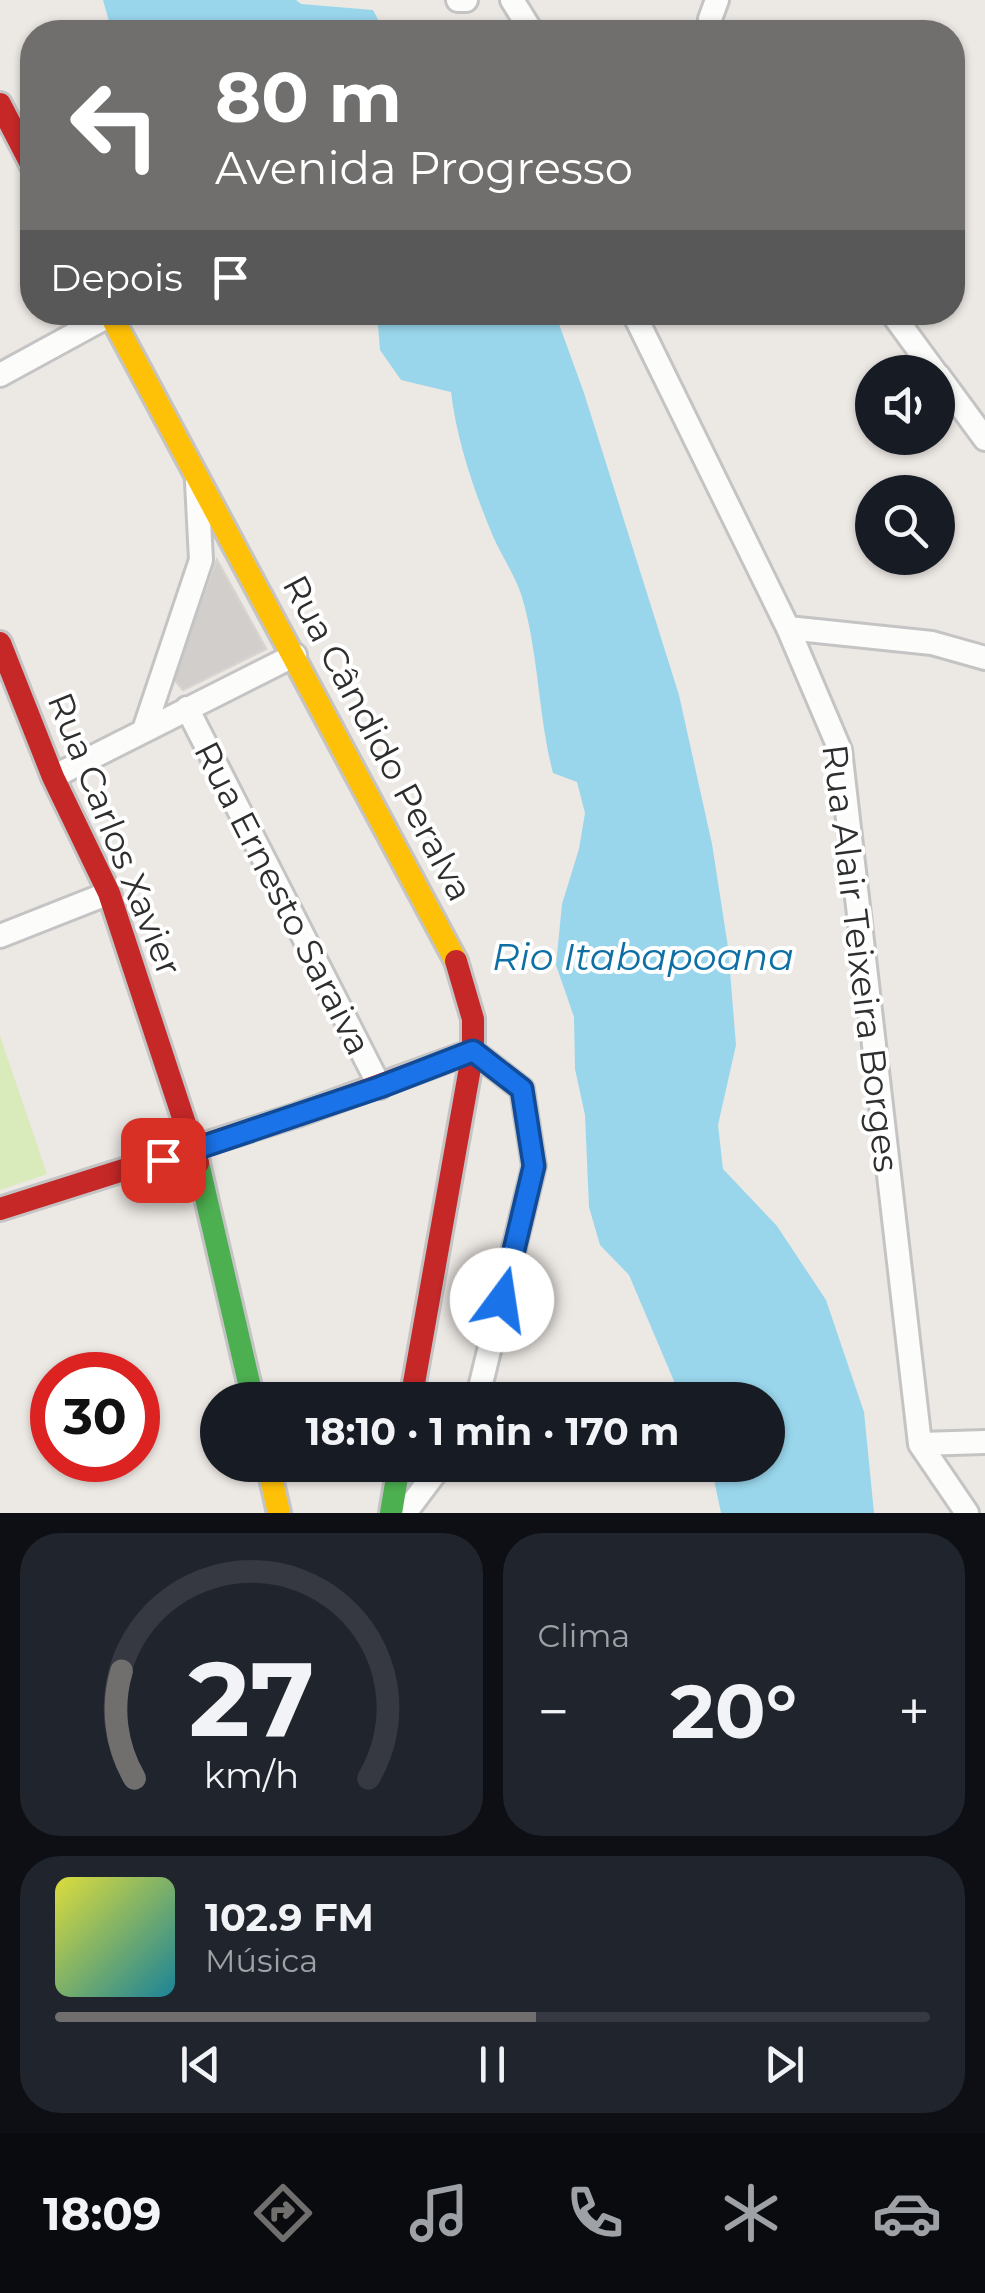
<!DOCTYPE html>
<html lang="pt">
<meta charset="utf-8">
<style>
:root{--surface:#171b24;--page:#20242c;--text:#f1f3f6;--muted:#9ea1a6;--line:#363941;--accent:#706f6e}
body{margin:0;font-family:Montserrat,sans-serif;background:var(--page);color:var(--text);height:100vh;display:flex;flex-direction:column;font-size:38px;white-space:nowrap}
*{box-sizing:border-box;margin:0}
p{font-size:32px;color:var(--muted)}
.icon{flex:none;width:55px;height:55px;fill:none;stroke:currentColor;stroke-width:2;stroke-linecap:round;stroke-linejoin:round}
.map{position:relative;height:1513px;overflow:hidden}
.details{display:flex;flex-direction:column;gap:20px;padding:20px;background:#0d0f14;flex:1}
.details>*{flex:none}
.banner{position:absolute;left:20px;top:20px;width:945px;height:305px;border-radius:40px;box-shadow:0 2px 8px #0004;background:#706f6e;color:#fff;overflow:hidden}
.fabs{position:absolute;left:855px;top:355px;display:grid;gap:20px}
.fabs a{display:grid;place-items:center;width:100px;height:100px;border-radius:50%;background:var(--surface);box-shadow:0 2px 8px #0004;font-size:50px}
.speed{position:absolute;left:30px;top:1352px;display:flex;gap:20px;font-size:50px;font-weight:700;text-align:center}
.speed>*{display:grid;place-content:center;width:130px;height:130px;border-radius:50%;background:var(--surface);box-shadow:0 2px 8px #0004;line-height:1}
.speed .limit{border:15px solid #d22;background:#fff;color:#111}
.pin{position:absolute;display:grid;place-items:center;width:85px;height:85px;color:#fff;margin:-42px;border-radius:20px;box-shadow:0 5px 15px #0006}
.me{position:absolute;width:110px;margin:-55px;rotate:14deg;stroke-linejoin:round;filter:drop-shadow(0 0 8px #0008)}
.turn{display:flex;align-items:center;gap:35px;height:210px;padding:0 30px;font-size:45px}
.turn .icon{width:130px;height:130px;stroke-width:2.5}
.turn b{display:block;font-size:70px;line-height:85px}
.then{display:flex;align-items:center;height:95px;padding:0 30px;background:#0003;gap:20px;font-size:38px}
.big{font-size:75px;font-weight:700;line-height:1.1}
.details .card{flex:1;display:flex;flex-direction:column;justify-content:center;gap:15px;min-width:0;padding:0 35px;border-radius:40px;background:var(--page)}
.details .dial{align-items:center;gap:0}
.dial svg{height:260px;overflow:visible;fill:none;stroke:var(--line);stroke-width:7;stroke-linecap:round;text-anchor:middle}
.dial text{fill:var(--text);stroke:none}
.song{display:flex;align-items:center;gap:30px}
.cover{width:120px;height:120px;border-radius:15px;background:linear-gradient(135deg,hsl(60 70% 55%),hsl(190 70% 35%))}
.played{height:10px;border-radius:5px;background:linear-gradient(90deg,var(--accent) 55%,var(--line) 55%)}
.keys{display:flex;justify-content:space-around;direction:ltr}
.heat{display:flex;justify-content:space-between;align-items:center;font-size:55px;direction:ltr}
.details .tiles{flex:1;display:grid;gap:20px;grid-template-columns:1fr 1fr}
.card:last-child{grid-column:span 2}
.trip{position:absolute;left:200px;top:1382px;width:585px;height:100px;border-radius:50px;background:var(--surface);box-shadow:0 2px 8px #0004;font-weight:700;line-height:100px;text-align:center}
.tabs{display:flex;height:160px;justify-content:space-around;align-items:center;background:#090b0e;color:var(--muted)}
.tabs .icon{width:70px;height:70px}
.tabs .active{color:var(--accent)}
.tabs b{font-size:45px;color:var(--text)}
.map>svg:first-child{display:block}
.pitch{fill:#d9eabb}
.water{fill:#99d6ec}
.building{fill:#d1cecb;stroke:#d7d4d0;stroke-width:2.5}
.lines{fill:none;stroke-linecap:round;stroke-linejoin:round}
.street-casing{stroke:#c5c4c5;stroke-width:28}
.fast-casing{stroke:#c5c4c5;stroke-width:28}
.slow-casing{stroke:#c5c4c5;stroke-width:28}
.jam-casing{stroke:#c5c4c5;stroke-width:28}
.street{stroke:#fcfcfb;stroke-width:22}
.fast{stroke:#4caf50;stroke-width:22}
.slow{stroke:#ffc107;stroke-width:22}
.jam{stroke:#c62828;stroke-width:22}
.route-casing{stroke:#114b97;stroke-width:25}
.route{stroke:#1a73e8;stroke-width:18}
.labels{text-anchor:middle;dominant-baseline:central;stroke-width:8;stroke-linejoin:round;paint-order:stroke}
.street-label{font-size:35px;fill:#2e2e2e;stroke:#fff}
.water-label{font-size:38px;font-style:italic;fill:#0d6fa3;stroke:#fff}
</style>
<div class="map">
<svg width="985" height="1513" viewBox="0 0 985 1513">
<rect width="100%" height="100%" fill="#ece8e4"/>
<!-- pitch -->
<path class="pitch" d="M 0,1036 L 47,1174 L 0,1190 Z"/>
<!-- water -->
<path class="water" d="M 103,0 L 296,0 L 301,4 L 373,10 L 381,25 L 380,32 L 112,32 Z
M 377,313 L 555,313 L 584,393 L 679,695 L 712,844 L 728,947 L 736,1045 L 718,1125 L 723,1169 L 777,1226 L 826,1300 L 864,1412 L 874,1513 L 721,1513 L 711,1465 L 768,1465 L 768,1400 L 682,1400 L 629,1275 L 600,1245 L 589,1207 L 585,1115 L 575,1069 L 574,1017 L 556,965 L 562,904 L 579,849 L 585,813 L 577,782 L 553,773 C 538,715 539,655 522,597 C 515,575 501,555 492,534 C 473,488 457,441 451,392 L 401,380 L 380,350 Z"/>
<!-- building -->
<path class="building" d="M 217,560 L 266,649 L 183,690 L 172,676 Z"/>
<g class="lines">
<!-- street casing -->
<g class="street-casing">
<path id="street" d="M 458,0 L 466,0
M 512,0 L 532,32
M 711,32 L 710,19 L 717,0
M 633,312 L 788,628 L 840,750 L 920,1444 L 967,1513
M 891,312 L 935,372
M 0,375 L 110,315
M 938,375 L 985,439
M 788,628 L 932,643 L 985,658
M 187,708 L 380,1087
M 144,730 L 201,560 L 197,482
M 53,777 L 295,655
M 0,936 L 109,893
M 473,1051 L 522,1089 L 534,1166 L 477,1400
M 920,1444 L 985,1442
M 405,1513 L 441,1465"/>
</g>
<!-- fast casing -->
<g class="fast-casing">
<path id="fast" d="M 198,1163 L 253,1400
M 391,1513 L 399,1465"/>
</g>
<!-- slow casing -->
<g class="slow-casing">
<path id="slow" d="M 109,312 L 456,961
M 268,1465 L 279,1513"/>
</g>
<!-- jam casing -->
<g class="jam-casing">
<path id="jam" d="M 0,104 L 32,166
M 0,643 L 53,777 L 109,893 L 198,1163
M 0,1209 L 297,1115 L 473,1051
M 411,1400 L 473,1051 L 473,1019 L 456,961"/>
</g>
<!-- street -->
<use href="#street" class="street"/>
<!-- fast -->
<use href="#fast" class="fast"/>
<!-- slow -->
<use href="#slow" class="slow"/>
<!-- jam -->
<use href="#jam" class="jam"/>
</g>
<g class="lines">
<!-- route casing -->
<g class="route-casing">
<path id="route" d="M 163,1160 L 380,1087 L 473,1051 L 522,1089 L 534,1166 L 502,1300"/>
</g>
<!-- route -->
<use href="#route" class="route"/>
</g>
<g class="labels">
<!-- street labels -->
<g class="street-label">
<text transform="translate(378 738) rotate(62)">Rua Cândido Peralva</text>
<text transform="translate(115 834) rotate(68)">Rua Carlos Xavier</text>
<text transform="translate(283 898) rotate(63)">Rua Ernesto Saraiva</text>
<text transform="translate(861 958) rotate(83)">Rua Alair Teixeira Borges</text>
</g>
<!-- water labels -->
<g class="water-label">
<text x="643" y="956">Rio Itabapoana</text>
</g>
</g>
</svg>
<div class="fabs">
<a><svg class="icon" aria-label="sound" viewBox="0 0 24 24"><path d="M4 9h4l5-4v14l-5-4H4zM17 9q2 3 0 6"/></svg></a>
<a><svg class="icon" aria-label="search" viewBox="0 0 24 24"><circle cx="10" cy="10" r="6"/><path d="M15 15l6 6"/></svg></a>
</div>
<div class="speed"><div class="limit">30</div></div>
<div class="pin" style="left:163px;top:1160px;background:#d93025"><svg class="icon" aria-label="arrive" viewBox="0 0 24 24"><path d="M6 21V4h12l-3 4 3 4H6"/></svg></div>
<svg class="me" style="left:502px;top:1300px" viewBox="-20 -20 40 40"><circle r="19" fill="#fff"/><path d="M0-13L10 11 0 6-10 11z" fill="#1a73e8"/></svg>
<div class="trip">18:10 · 1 min · 170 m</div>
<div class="banner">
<div class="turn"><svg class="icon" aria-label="left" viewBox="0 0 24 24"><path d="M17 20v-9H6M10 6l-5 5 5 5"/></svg><div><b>80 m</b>Avenida Progresso</div></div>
<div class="then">Depois<svg class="icon" aria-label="arrive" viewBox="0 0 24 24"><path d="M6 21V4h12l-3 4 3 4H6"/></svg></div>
</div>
</div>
<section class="details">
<div class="tiles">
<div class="card dial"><svg viewBox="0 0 100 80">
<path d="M14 69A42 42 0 1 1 86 69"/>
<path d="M14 69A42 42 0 0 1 10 36" stroke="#706f6e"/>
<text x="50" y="56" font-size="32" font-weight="700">27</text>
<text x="50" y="72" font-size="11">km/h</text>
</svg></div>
<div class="card"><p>Clima</p>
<div class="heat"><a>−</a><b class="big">20°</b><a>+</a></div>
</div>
<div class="card">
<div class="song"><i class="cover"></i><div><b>102.9 FM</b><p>Música</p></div></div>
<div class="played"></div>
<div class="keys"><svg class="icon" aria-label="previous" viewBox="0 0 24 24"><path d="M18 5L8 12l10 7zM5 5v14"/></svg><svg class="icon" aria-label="pause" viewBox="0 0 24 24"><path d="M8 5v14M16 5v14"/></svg><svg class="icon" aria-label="next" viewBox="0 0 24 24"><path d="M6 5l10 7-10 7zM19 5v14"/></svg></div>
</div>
</div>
</section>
<nav class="tabs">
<b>18:09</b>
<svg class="icon active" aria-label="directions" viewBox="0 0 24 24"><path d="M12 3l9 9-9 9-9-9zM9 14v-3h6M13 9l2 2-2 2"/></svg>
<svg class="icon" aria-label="music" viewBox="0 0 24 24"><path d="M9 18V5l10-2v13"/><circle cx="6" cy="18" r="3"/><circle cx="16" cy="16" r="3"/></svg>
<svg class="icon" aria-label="phone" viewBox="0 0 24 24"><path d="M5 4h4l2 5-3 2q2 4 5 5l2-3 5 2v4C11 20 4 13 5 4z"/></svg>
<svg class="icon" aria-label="climate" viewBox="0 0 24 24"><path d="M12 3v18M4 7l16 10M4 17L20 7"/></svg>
<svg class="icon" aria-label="car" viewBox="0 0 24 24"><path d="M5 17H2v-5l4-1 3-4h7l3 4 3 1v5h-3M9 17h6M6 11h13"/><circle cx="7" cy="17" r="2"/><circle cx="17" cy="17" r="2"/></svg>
</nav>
